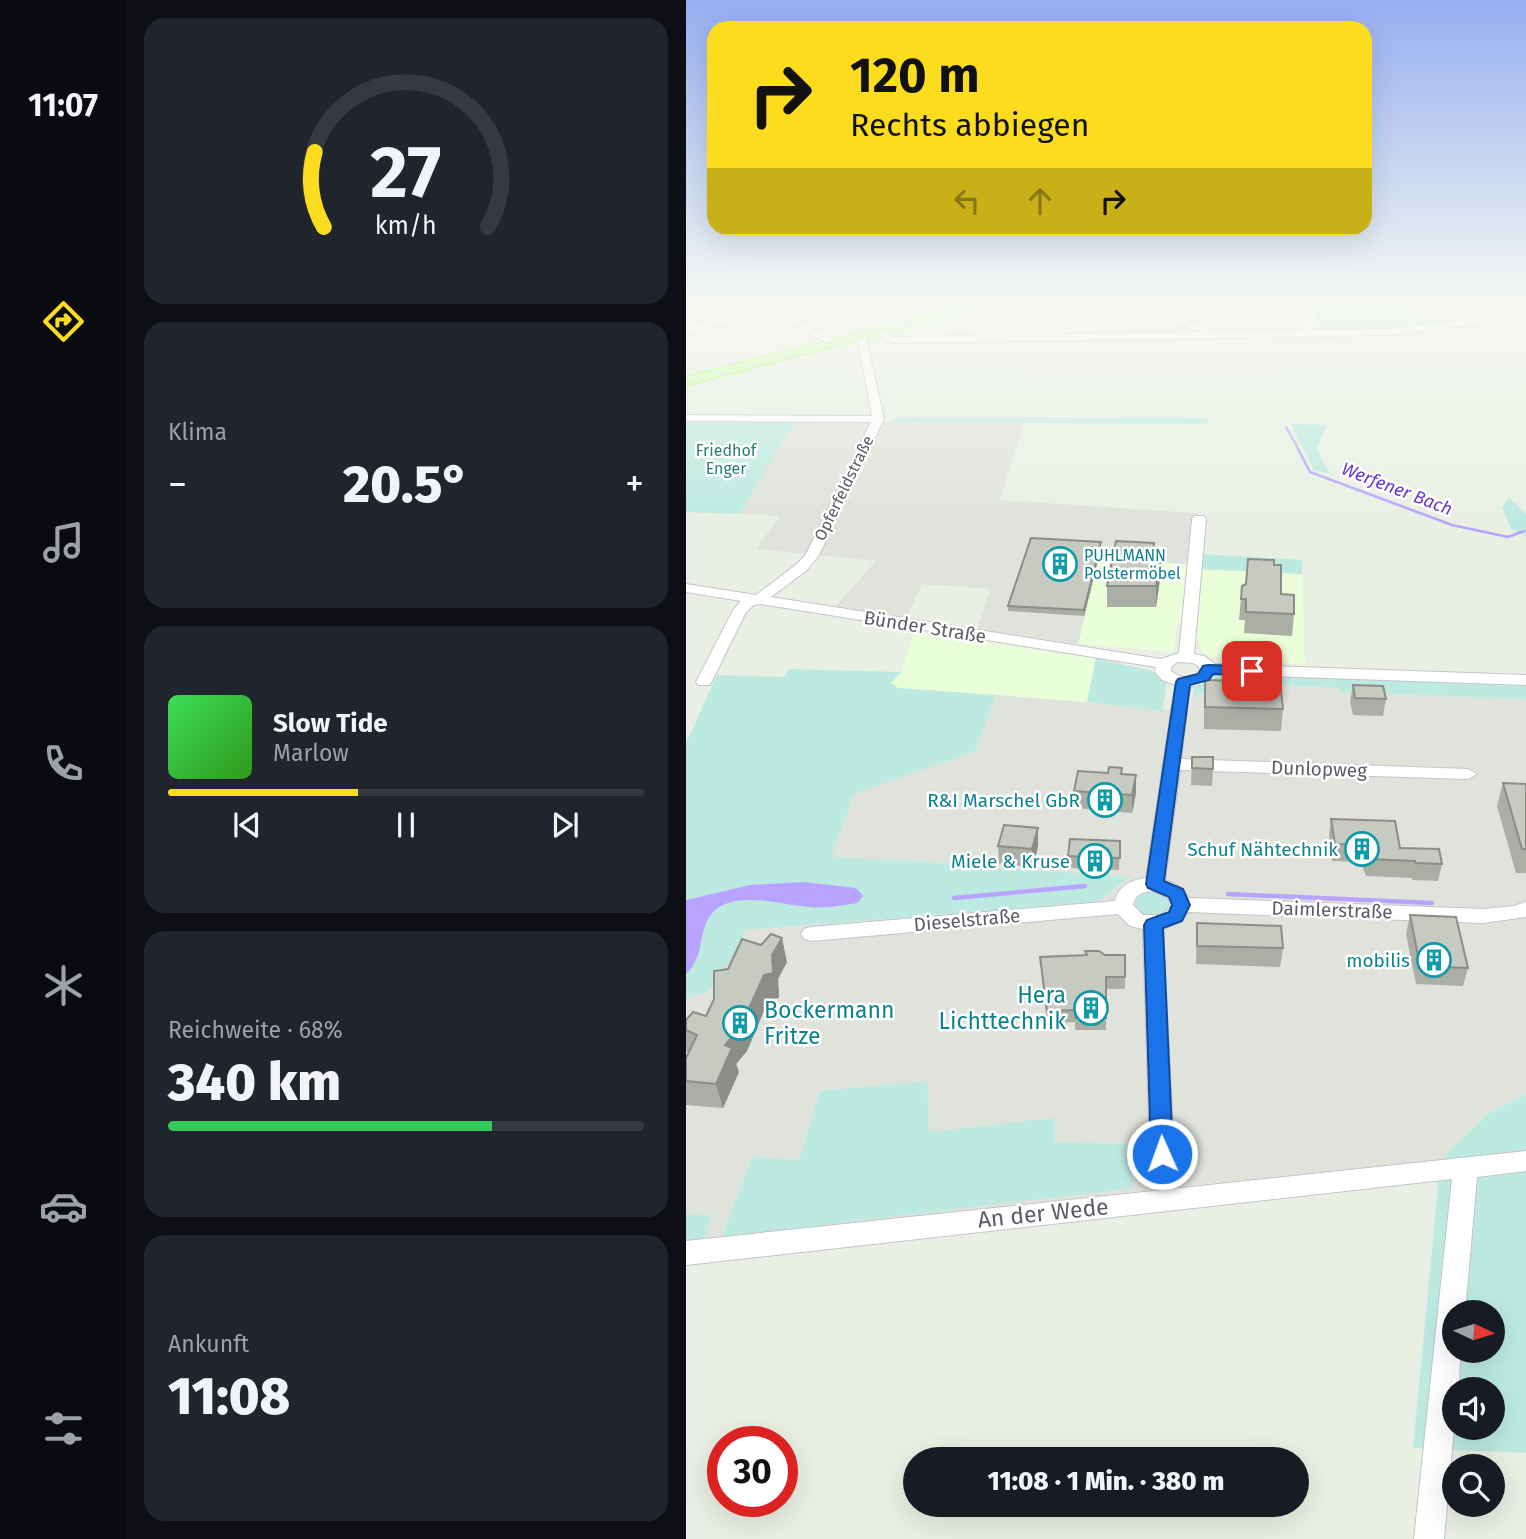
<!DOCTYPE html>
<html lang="de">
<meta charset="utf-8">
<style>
:root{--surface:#171b24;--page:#20242c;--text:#f1f3f6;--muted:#9ea1a6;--line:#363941;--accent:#fbdc1e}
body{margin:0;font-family:"Fira Sans",sans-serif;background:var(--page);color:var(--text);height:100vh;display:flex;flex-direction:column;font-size:26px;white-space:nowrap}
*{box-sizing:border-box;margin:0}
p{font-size:23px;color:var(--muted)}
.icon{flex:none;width:38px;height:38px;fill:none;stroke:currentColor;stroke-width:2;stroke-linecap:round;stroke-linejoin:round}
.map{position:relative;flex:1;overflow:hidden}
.drawer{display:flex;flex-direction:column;gap:18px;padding:18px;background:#0d0f14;width:560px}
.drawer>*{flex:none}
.hud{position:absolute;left:21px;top:21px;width:665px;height:214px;border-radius:21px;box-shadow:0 7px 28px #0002;background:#fbdc1e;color:#111;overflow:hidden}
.needle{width:46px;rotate:94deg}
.controls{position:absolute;left:756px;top:1300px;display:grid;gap:14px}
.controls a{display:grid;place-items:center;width:63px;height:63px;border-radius:50%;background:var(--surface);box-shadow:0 7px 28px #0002;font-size:35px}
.speed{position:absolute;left:21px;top:1426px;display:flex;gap:14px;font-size:35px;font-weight:700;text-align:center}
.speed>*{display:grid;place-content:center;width:91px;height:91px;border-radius:50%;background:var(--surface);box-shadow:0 7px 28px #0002;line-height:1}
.speed .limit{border:10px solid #d22;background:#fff;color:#111}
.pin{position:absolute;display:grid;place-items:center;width:60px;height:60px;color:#fff;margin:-30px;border-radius:14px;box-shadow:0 4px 10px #0006}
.me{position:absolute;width:77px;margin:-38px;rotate:358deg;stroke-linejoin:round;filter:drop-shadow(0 0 5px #0008)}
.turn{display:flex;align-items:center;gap:24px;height:147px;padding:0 28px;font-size:32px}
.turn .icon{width:91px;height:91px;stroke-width:2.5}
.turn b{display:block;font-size:49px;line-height:60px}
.lanes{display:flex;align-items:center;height:66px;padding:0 28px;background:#0003;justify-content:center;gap:35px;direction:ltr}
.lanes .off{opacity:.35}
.big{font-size:52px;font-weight:800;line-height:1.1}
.drawer .card{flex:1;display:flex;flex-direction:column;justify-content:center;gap:10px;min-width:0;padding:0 24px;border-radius:21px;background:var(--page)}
.drawer .dial{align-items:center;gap:0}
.dial svg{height:182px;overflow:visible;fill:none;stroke:var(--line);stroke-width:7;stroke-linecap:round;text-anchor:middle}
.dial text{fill:var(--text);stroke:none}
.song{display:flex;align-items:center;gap:21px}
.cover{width:84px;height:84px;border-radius:10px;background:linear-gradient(135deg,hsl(130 70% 55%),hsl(110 70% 35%))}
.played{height:7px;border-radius:4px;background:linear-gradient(90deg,var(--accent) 40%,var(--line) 40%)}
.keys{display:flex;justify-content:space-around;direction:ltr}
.heat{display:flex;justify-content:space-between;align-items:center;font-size:38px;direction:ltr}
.charge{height:10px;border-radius:5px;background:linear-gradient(90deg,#34c759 68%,var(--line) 0)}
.trip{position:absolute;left:217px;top:1447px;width:406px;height:70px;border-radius:35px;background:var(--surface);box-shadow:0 7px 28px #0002;font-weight:800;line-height:70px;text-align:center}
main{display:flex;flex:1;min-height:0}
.menu{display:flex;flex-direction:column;width:126px;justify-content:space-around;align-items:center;background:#090b0e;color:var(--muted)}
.menu .icon{width:49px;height:49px}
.menu .selected{color:var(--accent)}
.menu b{font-size:32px;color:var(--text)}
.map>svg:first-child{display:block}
.commercial{fill:#eaffd9}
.industrial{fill:#dfe3db}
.green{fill:#bdeae0;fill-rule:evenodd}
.water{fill:#b8a4ff}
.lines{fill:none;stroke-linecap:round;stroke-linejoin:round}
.stream-far2{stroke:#b8a4ff;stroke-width:2}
.stream-far1{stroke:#b8a4ff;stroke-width:2.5}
.stream{stroke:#b8a4ff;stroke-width:4.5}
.minor-casing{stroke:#c6c2cb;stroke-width:2}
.major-casing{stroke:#a6ff4d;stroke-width:3}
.minor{fill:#fff;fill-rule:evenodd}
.major{fill:#caffa9;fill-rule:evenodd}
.wall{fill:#aaaea5}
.shaded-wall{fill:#8b8d86}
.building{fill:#c6cac0;stroke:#8b8d86;stroke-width:2}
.route{fill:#1a73e8;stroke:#114b97;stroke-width:2}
.labels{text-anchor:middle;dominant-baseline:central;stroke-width:5;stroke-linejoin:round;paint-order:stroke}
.far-park-label{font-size:16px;fill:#2a7f70;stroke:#fff}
.far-street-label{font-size:16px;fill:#5f5b66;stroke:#fff}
.far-culture-label{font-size:16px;fill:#0d838f;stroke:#fff;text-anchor:start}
.far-water-label{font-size:18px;font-style:italic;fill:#6539d0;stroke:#fff}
.street-label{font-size:19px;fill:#5f5b66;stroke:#fff}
.culture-label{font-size:19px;fill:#0d838f;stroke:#fff;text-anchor:end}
.near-culture-label{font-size:23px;fill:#0d838f;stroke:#fff;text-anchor:end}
.near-street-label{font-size:23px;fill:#5f5b66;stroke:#fff}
</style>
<main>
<nav class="menu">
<b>11:07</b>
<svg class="icon selected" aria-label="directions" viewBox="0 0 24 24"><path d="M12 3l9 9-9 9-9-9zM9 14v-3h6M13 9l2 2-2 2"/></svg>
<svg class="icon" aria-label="music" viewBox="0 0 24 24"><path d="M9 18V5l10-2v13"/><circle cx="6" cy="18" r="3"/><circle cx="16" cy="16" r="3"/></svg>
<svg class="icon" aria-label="phone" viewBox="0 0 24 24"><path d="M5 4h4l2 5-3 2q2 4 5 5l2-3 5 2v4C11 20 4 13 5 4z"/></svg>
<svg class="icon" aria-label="climate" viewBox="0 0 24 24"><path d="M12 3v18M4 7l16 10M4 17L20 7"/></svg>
<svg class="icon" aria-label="car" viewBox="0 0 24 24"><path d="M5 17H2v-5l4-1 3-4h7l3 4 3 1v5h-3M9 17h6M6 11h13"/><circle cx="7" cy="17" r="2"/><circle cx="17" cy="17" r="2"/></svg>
<svg class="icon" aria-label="filters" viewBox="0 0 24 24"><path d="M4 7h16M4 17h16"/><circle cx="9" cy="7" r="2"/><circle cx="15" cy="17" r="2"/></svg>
</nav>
<section class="drawer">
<div class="card dial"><svg viewBox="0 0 100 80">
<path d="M14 69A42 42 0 1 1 86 69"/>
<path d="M14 69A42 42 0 0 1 10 36" stroke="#fbdc1e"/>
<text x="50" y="56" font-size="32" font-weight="700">27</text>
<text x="50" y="72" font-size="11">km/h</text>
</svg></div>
<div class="card"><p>Klima</p>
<div class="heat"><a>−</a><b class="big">20.5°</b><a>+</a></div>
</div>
<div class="card">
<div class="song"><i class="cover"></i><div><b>Slow Tide</b><p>Marlow</p></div></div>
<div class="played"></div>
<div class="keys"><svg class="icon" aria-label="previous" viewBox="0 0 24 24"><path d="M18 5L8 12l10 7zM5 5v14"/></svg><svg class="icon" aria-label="pause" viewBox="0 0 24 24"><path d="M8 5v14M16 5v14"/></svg><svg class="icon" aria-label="next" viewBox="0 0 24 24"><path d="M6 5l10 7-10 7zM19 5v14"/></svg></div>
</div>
<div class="card"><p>Reichweite · 68%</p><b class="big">340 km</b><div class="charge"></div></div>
<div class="card"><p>Ankunft</p><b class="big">11:08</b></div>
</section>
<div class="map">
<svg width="840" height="1539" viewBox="0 0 840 1539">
<rect width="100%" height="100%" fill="#e9f0e3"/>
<!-- commercial -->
<path class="commercial" d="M 413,559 L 500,564 L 500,569 L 616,574 L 619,665 L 526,657 L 517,653 L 509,634 L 495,624 L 491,624 L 488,649 L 485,652 L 392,644 Z
M 228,632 L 410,658 L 401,702 L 212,688 L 205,683 L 215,672 Z"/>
<!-- industrial -->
<path class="industrial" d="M 110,421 L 338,423 L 314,500 L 507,513 L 500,564 L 413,559 L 392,644 L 291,629 L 304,589 L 236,584 L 220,619 L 148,608 L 190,561 L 70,549 L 94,516 L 53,514 Z
M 539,682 L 652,688 L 654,692 L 840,699 L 840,1095 L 803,1113 L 752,1162 L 495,1186 L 0,1247 L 0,997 L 22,993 L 57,930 L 410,903 L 443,878 L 228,861 L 144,858 L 168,794 L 290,751 L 310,695 L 503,711 L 506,696 L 529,691 Z"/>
<!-- green -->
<path class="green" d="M 634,306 L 730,310 L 749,325 L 697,330 L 631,331 L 628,328 Z
M 214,417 L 522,418 L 521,424 L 201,422 Z
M 0,420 L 110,421 L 53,514 L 0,512 Z
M 605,424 L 641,425 L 631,449 L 644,474 L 628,470 Z
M 823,497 L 840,514 L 840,537 L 825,528 L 816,508 Z
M 515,554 L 616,560 L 616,574 L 514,569 Z
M 410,658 L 466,671 L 481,683 L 476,711 L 401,702 Z
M 102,669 L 215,672 L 205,683 L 212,688 L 310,695 L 290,751 L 168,794 L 145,857 L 227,861 L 444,877 L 410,903 L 58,930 L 56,944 L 21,993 L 0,997 L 0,743 L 31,675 L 99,677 Z
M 548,675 L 840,683 L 840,699 L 654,692 L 652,688 L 539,682 L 529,691 L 506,696 L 508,688 L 529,677 Z
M 465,891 L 483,899 L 484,907 L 476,914 L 458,915 L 450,909 L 451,897 Z
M 241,1081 L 243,1132 L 368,1118 L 369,1142 L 447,1144 L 447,1188 L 36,1237 L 66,1157 L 113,1160 L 134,1091 Z
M 840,1095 L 840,1453 L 727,1448 L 752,1187 L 748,1166 L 803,1113 ZM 768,1312 L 807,1312 L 807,1351 L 768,1351 ZM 768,1390 L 807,1390 L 807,1428 L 768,1428 Z
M 0,1214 L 26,1216 L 18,1240 L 0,1242 Z"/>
<!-- water -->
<path class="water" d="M 118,882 L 170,888 L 177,896 L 172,903 C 156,905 139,909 123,907 C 97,905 52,890 28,911 C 11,927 20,956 0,974 L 0,900 L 64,885 Z"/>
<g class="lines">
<!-- stream-far2 -->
<path class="stream-far2" d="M 600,427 L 613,450"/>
<!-- stream-far1 -->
<path class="stream-far1" d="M 612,449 L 624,472 L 766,525 L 822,537 L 838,531"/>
<!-- stream -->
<path class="stream" d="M 542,894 L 746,903
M 268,898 L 399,886"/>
<!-- minor casing -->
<g class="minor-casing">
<path id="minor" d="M 68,303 L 81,303 L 156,344 L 147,346 L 85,313 L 0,333 L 0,327 L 77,309 Z
M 160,303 L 172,303 L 198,318 L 190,320 Z
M 395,303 L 409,303 L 421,310 L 416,313 L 396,307 Z
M 431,303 L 446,303 L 523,328 L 523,332 L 616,330 L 623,303 L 633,303 L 626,330 L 704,329 L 840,312 L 840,318 L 704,335 L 207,343 L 188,333 L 193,330 L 209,337 L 515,332 Z
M 171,336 L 180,338 L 198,419 L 133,555 L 121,570 L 85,597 L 475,659 L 493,653 L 506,519 L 508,516 L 518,516 L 520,519 L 508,654 L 518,656 L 529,664 L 840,675 L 840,685 L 529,674 L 517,684 L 504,687 L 495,759 L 782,769 L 791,774 L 782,779 L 494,770 L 479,880 L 490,884 L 503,898 L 797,909 L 828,906 L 840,902 L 840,917 L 797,923 L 502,912 L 494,922 L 477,929 L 488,1154 L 485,1161 L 476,1164 L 467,1161 L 464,1154 L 457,929 L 444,926 L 432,914 L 125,941 L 118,939 L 115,934 L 118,929 L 125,927 L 429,901 C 433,885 445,880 460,878 L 489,685 L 476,680 L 469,672 L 470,667 L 75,604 L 68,605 L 60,612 L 24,685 L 12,685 L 10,682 L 47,610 L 55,601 L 0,592 L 0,584 L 70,595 L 111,564 L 120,554 L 185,422 L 0,421 L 0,415 L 186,416 ZM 491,662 L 507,663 L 513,667 L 514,672 C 504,679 495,679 485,671 L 486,666 ZM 468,891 L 483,899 L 484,908 L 474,915 L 457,915 L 447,905 C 450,893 457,892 468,891 Z
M 840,1151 L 840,1171 L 791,1177 L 779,1312 L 768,1312 L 768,1351 L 775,1351 L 772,1390 L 768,1390 L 768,1428 L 758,1539 L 728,1539 L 766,1179 L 0,1265 L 0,1241 Z"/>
</g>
<!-- major casing -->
<g class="major-casing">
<path id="major" d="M 293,303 L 313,303 L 0,385 L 0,377 Z"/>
</g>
<!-- minor -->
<use href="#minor" class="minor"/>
<!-- major -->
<use href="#major" class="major"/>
</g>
<!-- wall -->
<path class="wall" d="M 468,543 L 468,551 L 475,572 L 470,607 L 421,607 L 421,586 Z
M 415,547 L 398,616 L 322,611 L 322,606 Z
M 588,565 L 595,594 L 608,614 L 606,636 L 558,633 L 559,620 L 553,620 L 556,586 Z
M 519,680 L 597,709 L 595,731 L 518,729 L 518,702 Z
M 667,685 L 700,699 L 697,716 L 667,715 L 664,702 Z
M 506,757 L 527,769 L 526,786 L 505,785 Z
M 436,768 L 436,774 L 450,775 L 450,793 L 446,813 L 388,808 L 388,791 L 422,773 Z
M 817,783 L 840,784 L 840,873 L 830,873 L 811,806 Z
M 645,819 L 714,848 L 756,864 L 752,881 L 726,880 L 726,878 L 680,876 L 675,862 L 646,861 L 643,836 Z
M 434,841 L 433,870 L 382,868 L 382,856 Z
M 312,846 L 352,846 L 347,867 L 313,864 Z
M 724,915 L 782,968 L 777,986 L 730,984 L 720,934 Z
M 511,923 L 597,948 L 594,967 L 510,964 Z
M 75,945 L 101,962 L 92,979 L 93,998 L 83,999 L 61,1051 L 50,1064 L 53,1072 L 37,1108 L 0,1105 L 0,1058 L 2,1053 L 1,1052 L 0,1050 L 0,1020 L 20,1016 L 42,969 Z
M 399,951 L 419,955 L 439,955 L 439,989 L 420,989 L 420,1030 L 389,1030 L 389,1022 L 361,1023 L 354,957 L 400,955 Z"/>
<!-- shaded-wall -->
<path class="shaded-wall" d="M 415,542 L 415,547 L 398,616 L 398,610 Z
M 476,551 L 475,572 L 470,607 L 470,586 Z
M 450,775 L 450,793 L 446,813 L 446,795 Z
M 352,828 L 352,846 L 347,867 L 346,849 Z
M 96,938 L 101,962 L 92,979 L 93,998 L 83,999 L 61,1051 L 50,1064 L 53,1072 L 37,1108 L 30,1084 L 39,1045 Z"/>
<!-- building -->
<path class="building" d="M 345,538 L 415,542 L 398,610 L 322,606 Z
M 430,541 L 468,543 L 467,551 L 476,551 L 470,586 L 421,586 Z
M 562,559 L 588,560 L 588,565 L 595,565 L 595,594 L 608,595 L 608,614 L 560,612 L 560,599 L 555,599 L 556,586 L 560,584 Z
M 519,680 L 594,682 L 597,709 L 519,707 Z
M 667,685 L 697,686 L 700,699 L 669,698 Z
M 506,757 L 527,757 L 527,769 L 506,768 Z
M 423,767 L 436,768 L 435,774 L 450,775 L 446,795 L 388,791 L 392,771 L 422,773 Z
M 817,783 L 840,784 L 840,849 L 836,849 Z
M 645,819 L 709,821 L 714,848 L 753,849 L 756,864 L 730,863 L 729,861 L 683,859 L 677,845 L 649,844 Z
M 318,825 L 352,828 L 346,849 L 312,846 Z
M 384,839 L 434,841 L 434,858 L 382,856 Z
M 724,915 L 770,917 L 782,968 L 734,966 Z
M 511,923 L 595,926 L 597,948 L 511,946 Z
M 85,934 L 96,938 L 86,955 L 87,973 L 78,975 L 55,1026 L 39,1045 L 46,1048 L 30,1084 L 0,1081 L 0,1058 L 11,1035 L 0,1030 L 0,1020 L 7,1012 L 20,1016 L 28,999 L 28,971 L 42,969 L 56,939 L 75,945 Z
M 399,951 L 413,951 L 419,955 L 439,955 L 439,977 L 420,977 L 420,1018 L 389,1018 L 389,1010 L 361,1011 L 354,957 L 401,955 Z"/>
<!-- sky -->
<linearGradient id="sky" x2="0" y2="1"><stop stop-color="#95aef1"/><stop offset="0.58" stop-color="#f5f8f2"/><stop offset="1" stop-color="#f5f8f2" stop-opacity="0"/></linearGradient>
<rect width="840" height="519" fill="url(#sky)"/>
<!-- route -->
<path class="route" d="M 522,665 L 566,666 L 573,671 L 566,675 L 527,674 L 523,680 L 504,685 L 478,881 L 497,889 L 504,905 L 496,921 L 477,928 L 487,1154 L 483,1160 L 476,1163 L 468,1160 L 465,1154 L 458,925 L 461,920 L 483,912 L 486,905 L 483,897 L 462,888 L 460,884 L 490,682 L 492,679 L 512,674 L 517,666 Z"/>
<!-- icons -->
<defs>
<g id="building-ring" transform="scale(1.75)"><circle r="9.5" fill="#fff" stroke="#0f9aa8" stroke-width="1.5"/><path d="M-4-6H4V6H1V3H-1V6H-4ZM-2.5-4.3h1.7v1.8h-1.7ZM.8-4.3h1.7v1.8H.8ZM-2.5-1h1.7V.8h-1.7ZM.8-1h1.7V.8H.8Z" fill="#0f9aa8"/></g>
</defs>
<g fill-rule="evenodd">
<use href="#building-ring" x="374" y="564"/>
<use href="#building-ring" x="419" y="800"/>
<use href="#building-ring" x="676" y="849"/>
<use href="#building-ring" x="409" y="861"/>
<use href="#building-ring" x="748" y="960"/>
<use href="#building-ring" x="405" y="1008"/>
<use href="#building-ring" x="54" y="1023"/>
</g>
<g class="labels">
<!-- far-park labels -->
<g class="far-park-label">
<text x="40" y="450">Friedhof<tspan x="40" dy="18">Enger</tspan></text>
</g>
<!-- far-street labels -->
<g class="far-street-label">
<text transform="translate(158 488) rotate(-64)">Opferfeldstraße</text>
</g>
<!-- far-culture labels -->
<g class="far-culture-label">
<text x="398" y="555">PUHLMANN<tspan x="398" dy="18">Polstermöbel</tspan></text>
</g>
<!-- far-water labels -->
<g class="far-water-label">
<text transform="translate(711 489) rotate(21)">Werfener Bach</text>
</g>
<!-- street labels -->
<g class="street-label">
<text transform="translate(239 627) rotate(9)">Bünder Straße</text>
<text transform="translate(633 769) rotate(2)">Dunlopweg</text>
<text transform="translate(646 910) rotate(2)">Daimlerstraße</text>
<text transform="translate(281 920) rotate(-5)">Dieselstraße</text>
</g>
<!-- culture labels -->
<g class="culture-label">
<text x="394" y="800">R&amp;I Marschel GbR</text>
<text x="652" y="849">Schuf Nähtechnik</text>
<text x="384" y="861">Miele &amp; Kruse</text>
<text x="724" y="960">mobilis</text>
</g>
<!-- near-culture labels -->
<g class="near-culture-label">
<text x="380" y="995">Hera<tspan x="380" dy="26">Lichttechnik</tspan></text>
<text x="78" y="1010" text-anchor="start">Bockermann<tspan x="78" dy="26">Fritze</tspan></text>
</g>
<!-- near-street labels -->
<g class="near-street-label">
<text transform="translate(357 1213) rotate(-6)">An der Wede</text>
</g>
</g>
</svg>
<div class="controls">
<a><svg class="needle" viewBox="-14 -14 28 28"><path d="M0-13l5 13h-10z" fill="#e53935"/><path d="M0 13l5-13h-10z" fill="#9ea1a6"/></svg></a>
<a><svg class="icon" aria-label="sound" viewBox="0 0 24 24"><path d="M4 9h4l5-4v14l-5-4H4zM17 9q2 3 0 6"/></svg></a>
<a><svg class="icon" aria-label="search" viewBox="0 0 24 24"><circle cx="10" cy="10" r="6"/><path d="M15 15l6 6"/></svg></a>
</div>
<div class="speed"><div class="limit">30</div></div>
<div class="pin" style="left:566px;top:671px;background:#d93025"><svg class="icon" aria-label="arrive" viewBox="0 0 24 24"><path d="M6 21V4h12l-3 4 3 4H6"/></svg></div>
<svg class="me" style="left:476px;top:1154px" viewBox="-20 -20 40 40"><circle r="17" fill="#1a73e8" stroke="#fff" stroke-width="3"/><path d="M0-11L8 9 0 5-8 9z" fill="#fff"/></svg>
<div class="trip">11:08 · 1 Min. · 380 m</div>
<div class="hud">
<div class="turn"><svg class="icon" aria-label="right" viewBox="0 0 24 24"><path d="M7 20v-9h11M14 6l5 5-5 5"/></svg><div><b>120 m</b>Rechts abbiegen</div></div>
<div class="lanes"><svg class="icon off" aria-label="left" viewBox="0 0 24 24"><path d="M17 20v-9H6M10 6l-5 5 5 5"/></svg><svg class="icon off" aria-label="ahead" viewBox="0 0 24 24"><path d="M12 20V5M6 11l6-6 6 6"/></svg><svg class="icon" aria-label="right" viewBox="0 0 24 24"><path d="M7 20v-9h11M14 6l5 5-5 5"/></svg></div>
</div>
</div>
</main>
